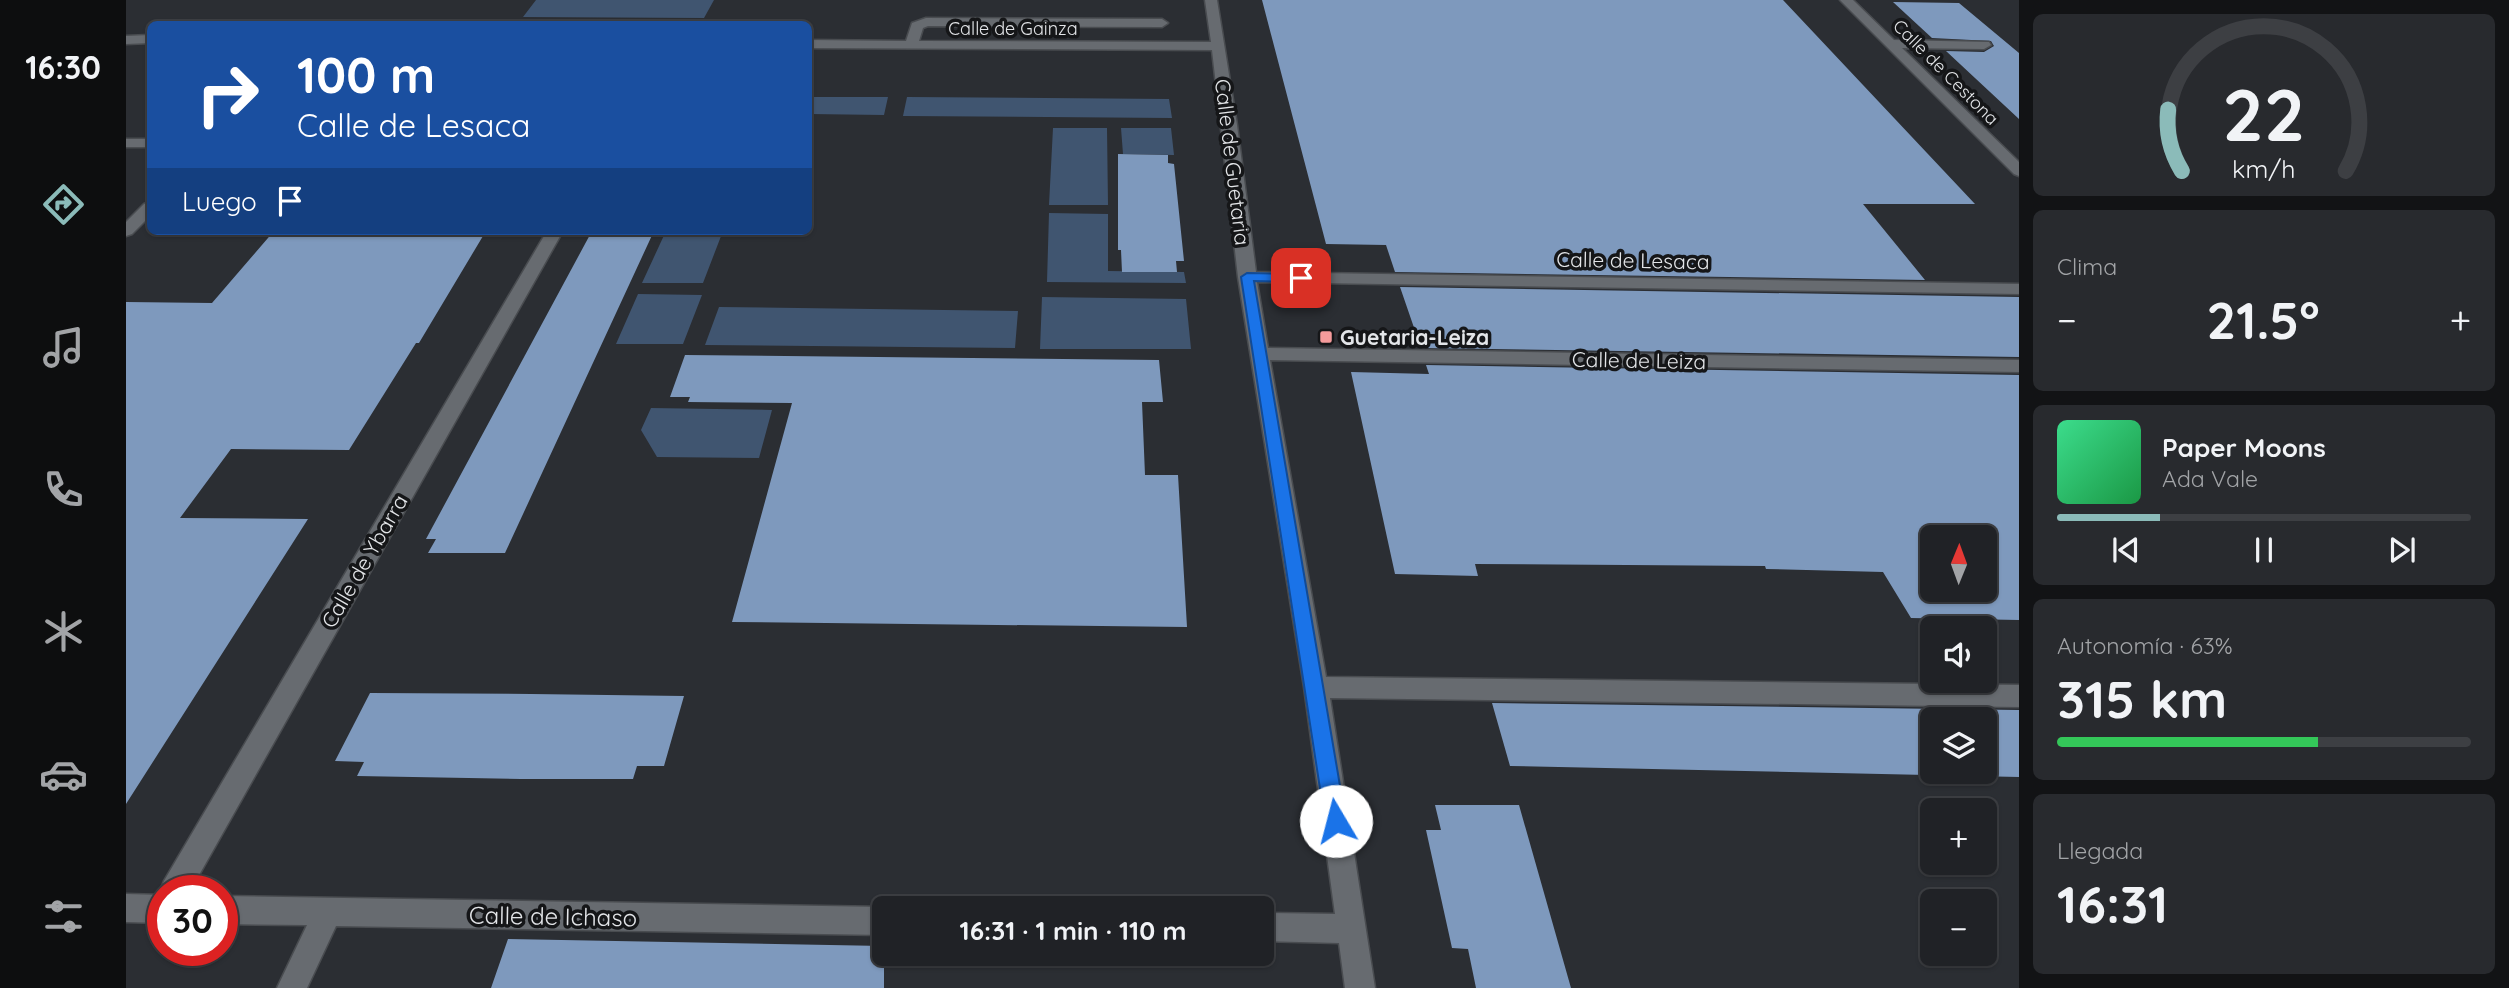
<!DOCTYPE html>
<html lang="es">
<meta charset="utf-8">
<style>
:root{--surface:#202226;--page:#282a2e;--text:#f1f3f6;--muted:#a2a4a7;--line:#3d3f43;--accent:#8bbbb9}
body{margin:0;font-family:Quicksand,sans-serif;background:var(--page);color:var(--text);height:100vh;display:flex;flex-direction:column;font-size:26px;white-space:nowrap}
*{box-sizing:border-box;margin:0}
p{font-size:23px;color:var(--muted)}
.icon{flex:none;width:38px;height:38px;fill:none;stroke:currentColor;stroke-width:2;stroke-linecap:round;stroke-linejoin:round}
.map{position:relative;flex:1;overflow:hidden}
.panel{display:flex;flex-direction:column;gap:14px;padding:14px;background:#121315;width:490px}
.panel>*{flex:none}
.top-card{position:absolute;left:21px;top:21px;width:665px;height:214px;border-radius:10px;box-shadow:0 2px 5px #0004,0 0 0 2px var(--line);background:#1a4fa0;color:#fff;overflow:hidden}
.needle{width:46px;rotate:1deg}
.tools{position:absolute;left:1794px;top:525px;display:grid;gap:14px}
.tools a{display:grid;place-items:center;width:77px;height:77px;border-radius:10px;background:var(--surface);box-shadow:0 2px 5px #0004,0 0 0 2px var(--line);font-size:35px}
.speed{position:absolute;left:21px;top:875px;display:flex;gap:14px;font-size:35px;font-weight:700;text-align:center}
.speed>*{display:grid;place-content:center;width:91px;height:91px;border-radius:50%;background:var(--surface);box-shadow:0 2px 5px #0004,0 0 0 2px var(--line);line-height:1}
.speed .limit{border:10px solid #d22;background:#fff;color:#111}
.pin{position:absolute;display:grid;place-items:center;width:60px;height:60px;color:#fff;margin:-30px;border-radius:14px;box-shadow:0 4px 10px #0006}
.me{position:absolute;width:77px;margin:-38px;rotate:352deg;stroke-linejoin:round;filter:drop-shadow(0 0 5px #0008)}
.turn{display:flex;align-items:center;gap:24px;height:147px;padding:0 35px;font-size:32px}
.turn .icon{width:91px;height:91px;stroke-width:2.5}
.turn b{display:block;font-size:49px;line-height:60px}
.then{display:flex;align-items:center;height:66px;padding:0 35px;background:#0003;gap:14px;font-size:26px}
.big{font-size:52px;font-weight:700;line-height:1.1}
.panel .card{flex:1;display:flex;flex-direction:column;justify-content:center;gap:10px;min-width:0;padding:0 24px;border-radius:10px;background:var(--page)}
.panel .dial{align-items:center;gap:0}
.dial svg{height:182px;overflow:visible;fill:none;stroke:var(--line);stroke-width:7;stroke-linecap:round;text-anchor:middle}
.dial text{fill:var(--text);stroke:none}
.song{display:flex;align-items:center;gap:21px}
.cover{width:84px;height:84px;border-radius:10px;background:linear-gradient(135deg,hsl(150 70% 55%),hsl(140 70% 35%))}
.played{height:7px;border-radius:4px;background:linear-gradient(90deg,var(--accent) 25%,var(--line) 25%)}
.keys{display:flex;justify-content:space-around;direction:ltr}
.heat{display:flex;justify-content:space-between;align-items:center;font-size:38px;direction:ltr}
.charge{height:10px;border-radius:5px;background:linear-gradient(90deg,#34c759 63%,var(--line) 0)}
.trip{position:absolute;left:746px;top:896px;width:402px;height:70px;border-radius:10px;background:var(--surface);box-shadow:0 2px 5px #0004,0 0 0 2px var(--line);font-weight:700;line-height:70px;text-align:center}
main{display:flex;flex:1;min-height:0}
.dock{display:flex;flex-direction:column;width:126px;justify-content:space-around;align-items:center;background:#0d0e0f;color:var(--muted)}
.dock .icon{width:49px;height:49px}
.dock .current{color:var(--accent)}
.dock b{font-size:32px;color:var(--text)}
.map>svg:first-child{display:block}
.green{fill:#405570}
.building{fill:#7e99bd;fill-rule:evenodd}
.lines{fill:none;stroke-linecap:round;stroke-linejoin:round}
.minor-casing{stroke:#494c50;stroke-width:3}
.minor{fill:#676b70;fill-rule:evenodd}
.route{fill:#1a73e8;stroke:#114b97;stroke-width:2}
.poi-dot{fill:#f59b9c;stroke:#151618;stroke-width:2.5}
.labels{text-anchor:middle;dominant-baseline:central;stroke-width:7;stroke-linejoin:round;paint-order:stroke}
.far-street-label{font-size:18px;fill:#e3e5e8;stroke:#151618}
.street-label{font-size:21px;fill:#e3e5e8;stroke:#151618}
.poi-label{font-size:21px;font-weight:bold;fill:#e3e5e8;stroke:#151618;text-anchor:start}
.near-street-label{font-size:24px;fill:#e3e5e8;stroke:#151618}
</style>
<main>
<nav class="dock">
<b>16:30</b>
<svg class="icon current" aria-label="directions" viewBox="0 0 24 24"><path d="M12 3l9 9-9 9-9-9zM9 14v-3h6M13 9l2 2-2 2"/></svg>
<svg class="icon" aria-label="music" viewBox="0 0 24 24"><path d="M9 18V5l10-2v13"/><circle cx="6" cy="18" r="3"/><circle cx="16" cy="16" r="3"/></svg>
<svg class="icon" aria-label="phone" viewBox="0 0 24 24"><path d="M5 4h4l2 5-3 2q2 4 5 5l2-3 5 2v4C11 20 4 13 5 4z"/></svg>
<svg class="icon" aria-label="climate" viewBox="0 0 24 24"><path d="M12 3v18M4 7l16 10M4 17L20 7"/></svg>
<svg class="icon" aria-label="car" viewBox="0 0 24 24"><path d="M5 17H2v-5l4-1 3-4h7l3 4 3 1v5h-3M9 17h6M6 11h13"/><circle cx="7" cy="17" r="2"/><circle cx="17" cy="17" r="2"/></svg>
<svg class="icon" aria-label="filters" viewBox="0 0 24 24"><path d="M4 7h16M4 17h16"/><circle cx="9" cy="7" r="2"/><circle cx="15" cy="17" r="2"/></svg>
</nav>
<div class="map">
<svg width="1893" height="988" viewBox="0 0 1893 988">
<rect width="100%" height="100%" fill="#2b2e33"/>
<!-- green -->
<path class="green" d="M 410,0 L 588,0 L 578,18 L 397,17 Z
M 683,97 L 762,97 L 758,115 L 683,114 Z
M 781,97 L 1043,99 L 1046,118 L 777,116 Z
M 927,128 L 981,128 L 982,205 L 923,205 Z
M 995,128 L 1045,128 L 1048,155 L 997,154 Z
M 923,213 L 982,214 L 982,271 L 1058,272 L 1060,283 L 921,282 Z
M 540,231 L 597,231 L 577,283 L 516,283 Z
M 512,294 L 576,295 L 557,344 L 490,344 Z
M 916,297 L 1060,299 L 1065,349 L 914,349 Z
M 593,307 L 892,311 L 889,348 L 579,345 Z
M 525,408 L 646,410 L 633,458 L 531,457 L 515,430 Z"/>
<!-- building -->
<path class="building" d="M 1136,0 L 1657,0 L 1849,204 L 1737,204 L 1799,280 L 1269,272 L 1260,245 L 1200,244 Z
M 1767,2 L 1833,3 L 1893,53 L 1893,119 L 1820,51 L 1858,52 L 1868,46 L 1865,41 L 1806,38 Z
M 992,154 L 1042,155 L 1042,163 L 1048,164 L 1058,261 L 1050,261 L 1051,272 L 996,272 L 995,250 L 992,250 Z
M 148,231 L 360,231 L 293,343 L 290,343 L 223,450 L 105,449 L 54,518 L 182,519 L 0,804 L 0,302 L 86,303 Z
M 466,231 L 528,231 L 379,553 L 302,553 L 310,539 L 300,539 Z
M 1274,287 L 1893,297 L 1893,357 L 1295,348 Z
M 559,355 L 1033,360 L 1037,402 L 1016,402 L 1019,475 L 1052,475 L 1061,627 L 606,622 L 666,403 L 562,402 L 564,397 L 544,397 Z
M 1300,365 L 1893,375 L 1893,620 L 1785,618 L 1757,572 L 1640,569 L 1639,566 L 1349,564 L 1352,576 L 1269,574 L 1225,372 L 1303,374 ZM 1806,537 L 1858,537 L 1858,590 L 1806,590 Z
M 244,693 L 405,694 L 558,696 L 538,766 L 511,766 L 507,779 L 395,779 L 231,776 L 238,762 L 209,761 Z
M 1366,703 L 1893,710 L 1893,777 L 1384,766 ZM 1806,719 L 1858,719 L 1858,772 L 1806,772 Z
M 1309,805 L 1393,805 L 1445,988 L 1350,988 L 1342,949 L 1326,948 L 1300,830 L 1315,830 Z
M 382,939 L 758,946 L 758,988 L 365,988 Z"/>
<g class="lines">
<!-- minor casing -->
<g class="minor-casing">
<path id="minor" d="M 1079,0 L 1091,0 L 1111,125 L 1130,272 L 1893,284 L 1893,294 L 1131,282 L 1142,348 L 1893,360 L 1893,372 L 1144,360 L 1200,677 L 1893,685 L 1893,707 L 1204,698 L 1249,988 L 1219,988 L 1213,943 L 1136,941 L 1136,913 L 1209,914 L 1178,687 L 1112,277 L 1086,50 L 682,48 L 682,40 L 780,41 L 786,23 L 800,18 L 1036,19 L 1042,23 L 1036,27 L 802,26 L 797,28 L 793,41 L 1085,42 Z
M 1714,0 L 1727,0 L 1768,40 L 1863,42 L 1865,45 L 1858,49 L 1776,48 L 1893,162 L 1893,176 L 1888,174 Z
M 24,35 L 24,43 L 0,44 L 0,36 Z
M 0,139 L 24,139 L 24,147 L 0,147 Z
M 24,202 L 24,216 L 6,234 L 0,236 L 0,222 L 18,204 Z
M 421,231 L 437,231 L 64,891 L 37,891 L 37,923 L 0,922 L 0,894 L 36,895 L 34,891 L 38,881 Z
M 96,896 L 758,907 L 761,908 L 758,908 L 758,935 L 210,926 L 181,988 L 151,988 L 181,925 L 96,924 Z"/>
</g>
<!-- minor -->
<use href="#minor" class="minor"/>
</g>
<!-- route -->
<path class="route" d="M 1121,273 L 1175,274 L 1182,278 L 1175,282 L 1128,281 L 1220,821 L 1217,828 L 1210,831 L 1202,828 L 1199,821 L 1115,277 Z"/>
<!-- markers -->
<rect class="poi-dot" x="1193" y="330" width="14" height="14" rx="3.5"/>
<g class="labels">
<!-- far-street labels -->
<g class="far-street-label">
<text x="887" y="28">Calle de Gainza</text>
<text transform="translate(1820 72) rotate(45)">Calle de Cestona</text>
</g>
<!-- street labels -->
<g class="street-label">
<text transform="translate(1107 162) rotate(83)">Calle de Guetaria</text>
<text transform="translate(1507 260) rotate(1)">Calle de Lesaca</text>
<text transform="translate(1513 360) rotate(1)">Calle de Leiza</text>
<text transform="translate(238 561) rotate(-60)">Calle de Ybarra</text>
</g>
<!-- poi labels -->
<g class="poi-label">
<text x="1214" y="337">Guetaria-Leiza</text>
</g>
<!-- near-street labels -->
<g class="near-street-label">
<text transform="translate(427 916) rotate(1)">Calle de Ichaso</text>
</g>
</g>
</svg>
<div class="tools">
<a><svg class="needle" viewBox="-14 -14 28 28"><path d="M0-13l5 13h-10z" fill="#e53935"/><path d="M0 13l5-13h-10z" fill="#a2a4a7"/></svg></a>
<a><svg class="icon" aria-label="sound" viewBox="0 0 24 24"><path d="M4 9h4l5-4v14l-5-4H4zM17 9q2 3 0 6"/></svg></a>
<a><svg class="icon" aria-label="layers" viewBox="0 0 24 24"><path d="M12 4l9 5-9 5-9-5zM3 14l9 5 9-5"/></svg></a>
<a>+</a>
<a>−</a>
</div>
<div class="speed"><div class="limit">30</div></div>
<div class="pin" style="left:1175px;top:278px;background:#d93025"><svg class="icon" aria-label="arrive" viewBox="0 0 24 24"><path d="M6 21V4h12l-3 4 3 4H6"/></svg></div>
<svg class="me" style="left:1210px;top:821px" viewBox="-20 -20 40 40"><circle r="19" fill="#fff"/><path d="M0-13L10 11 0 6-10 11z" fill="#1a73e8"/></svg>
<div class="trip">16:31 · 1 min · 110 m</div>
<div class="top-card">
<div class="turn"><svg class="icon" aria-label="right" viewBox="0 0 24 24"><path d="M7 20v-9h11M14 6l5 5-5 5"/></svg><div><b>100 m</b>Calle de Lesaca</div></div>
<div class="then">Luego<svg class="icon" aria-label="arrive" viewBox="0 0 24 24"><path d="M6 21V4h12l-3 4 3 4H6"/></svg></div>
</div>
</div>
<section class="panel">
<div class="card dial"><svg viewBox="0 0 100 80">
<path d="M14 69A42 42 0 1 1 86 69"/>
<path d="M14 69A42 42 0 0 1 8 42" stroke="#8bbbb9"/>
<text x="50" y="56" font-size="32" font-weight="700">22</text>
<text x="50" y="72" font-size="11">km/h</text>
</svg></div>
<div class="card"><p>Clima</p>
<div class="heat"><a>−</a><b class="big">21.5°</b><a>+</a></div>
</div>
<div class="card">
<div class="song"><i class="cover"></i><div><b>Paper Moons</b><p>Ada Vale</p></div></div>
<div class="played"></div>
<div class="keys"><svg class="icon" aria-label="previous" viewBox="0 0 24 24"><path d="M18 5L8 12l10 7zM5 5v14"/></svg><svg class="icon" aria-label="pause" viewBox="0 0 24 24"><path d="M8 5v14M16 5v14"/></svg><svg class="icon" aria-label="next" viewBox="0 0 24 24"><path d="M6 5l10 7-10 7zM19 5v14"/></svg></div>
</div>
<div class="card"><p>Autonomía · 63%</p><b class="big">315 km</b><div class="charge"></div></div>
<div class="card"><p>Llegada</p><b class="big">16:31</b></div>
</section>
</main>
